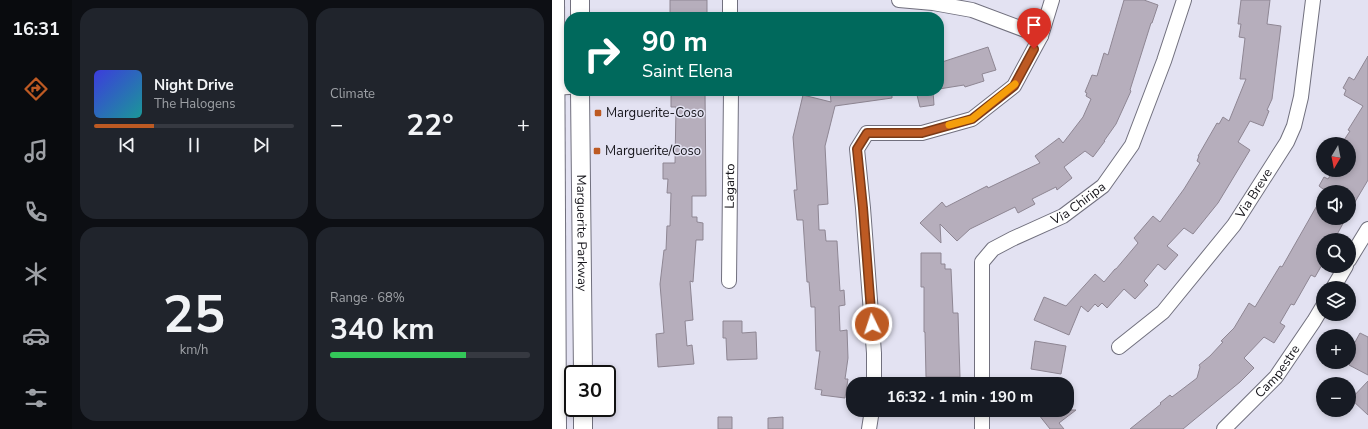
<!DOCTYPE html>
<meta charset="utf-8">
<style>
:root{--surface:#171b24;--page:#20242c;--text:#f1f3f6;--muted:#9ea1a6;--line:#363941;--accent:#bd5a23}
body{margin:0;font-family:"Nunito Sans",sans-serif;background:var(--page);color:var(--text);height:100vh;display:flex;flex-direction:column;font-size:15px;white-space:nowrap}
*{box-sizing:border-box;margin:0}
p{font-size:13px;color:var(--muted)}
.icon{flex:none;width:22px;height:22px;fill:none;stroke:currentColor;stroke-width:2;stroke-linecap:round;stroke-linejoin:round}
.map{position:relative;flex:1;overflow:hidden}
.sheet{display:flex;flex-direction:column;gap:8px;padding:8px;background:#0d0f14;width:480px}
.sheet>*{flex:none}
.banner{position:absolute;left:12px;top:12px;width:380px;height:84px;border-radius:16px;box-shadow:0 2px 6px #0003;background:#00695c;color:#fff;overflow:hidden}
.needle{width:26px;rotate:190deg}
.controls{position:absolute;left:764px;top:137px;display:grid;gap:8px}
.controls a{display:grid;place-items:center;width:40px;height:40px;border-radius:50%;background:var(--surface);box-shadow:0 2px 6px #0003;font-size:20px}
.speed{position:absolute;left:12px;top:365px;display:flex;gap:8px;font-size:20px;font-weight:700;text-align:center}
.speed>*{display:grid;place-content:center;width:52px;height:52px;border-radius:50%;background:var(--surface);box-shadow:0 2px 6px #0003;line-height:1}
.speed .limit{border:2px solid #111;border-radius:6px;background:#fff;color:#111}
.pin{position:absolute;display:grid;place-items:center;width:34px;height:34px;color:#fff;margin:-41px -17px;border-radius:50% 50% 50% 0;rotate:-45deg;box-shadow:0 0 4px #0007}
.pin .icon{rotate:45deg}
.me{position:absolute;width:44px;margin:-22px;rotate:356deg;stroke-linejoin:round;filter:drop-shadow(0 0 3px #0008)}
.turn{display:flex;align-items:center;gap:14px;height:84px;padding:0 12px;font-size:18px}
.turn .icon{width:52px;height:52px;stroke-width:2.5}
.turn b{display:block;font-size:28px;line-height:34px}
.big{font-size:30px;font-weight:700;line-height:1.1}
.sheet .widget{flex:1;display:flex;flex-direction:column;justify-content:center;gap:6px;min-width:0;padding:0 14px;border-radius:16px;background:var(--page)}
.sheet .dial{align-items:center;gap:0}
.dial b{font-size:52px;line-height:1}
.song{display:flex;align-items:center;gap:12px}
.cover{width:48px;height:48px;border-radius:6px;background:linear-gradient(135deg,hsl(240 70% 55%),hsl(180 70% 35%))}
.played{height:4px;border-radius:2px;background:linear-gradient(90deg,var(--accent) 30%,var(--line) 30%)}
.keys{display:flex;justify-content:space-around;direction:ltr}
.heat{display:flex;justify-content:space-between;align-items:center;font-size:22px;direction:ltr}
.charge{height:6px;border-radius:3px;background:linear-gradient(90deg,#34c759 68%,var(--line) 0)}
.sheet .tiles{flex:1;display:grid;gap:8px;grid-template-columns:repeat(2,1fr)}
.trip{position:absolute;left:294px;top:377px;width:228px;height:40px;border-radius:16px;background:var(--surface);box-shadow:0 2px 6px #0003;font-weight:700;line-height:40px;text-align:center}
main{display:flex;flex:1;min-height:0}
.menu{display:flex;flex-direction:column;width:72px;justify-content:space-around;align-items:center;background:#090b0e;color:var(--muted)}
.menu .icon{width:28px;height:28px}
.menu .selected{color:var(--accent)}
.menu b{font-size:18px;color:var(--text)}
.map>svg:first-child{display:block}
.building{fill:#b6aebc;stroke:#8e8693}
.lines{fill:none;stroke-linecap:round;stroke-linejoin:round}
.minor-casing{stroke:#71707e;stroke-width:16}
.major-casing{stroke:#71707e;stroke-width:20}
.minor{stroke:#fff;stroke-width:14}
.major{stroke:#fff;stroke-width:18}
.route-casing{stroke:#7b3a17;stroke-width:10}
.route{stroke:#bd5a23;stroke-width:7}
.slow{stroke:#f59e0b;stroke-width:7}
.poi-dot{fill:#bd5a23;stroke:#e3e2f2;stroke-width:1.5}
.labels{text-anchor:middle;dominant-baseline:central;stroke-width:3;stroke-linejoin:round;paint-order:stroke}
.poi-label{font-size:13px;fill:#15141a;stroke:#e3e2f2;text-anchor:start}
.street-label{font-size:13px;fill:#15141a;stroke:#e3e2f2}
</style>
<main>
<nav class="menu">
<b>16:31</b>
<svg class="icon selected" aria-label="directions" viewBox="0 0 24 24"><path d="M12 3l9 9-9 9-9-9zM9 14v-3h6M13 9l2 2-2 2"/></svg>
<svg class="icon" aria-label="music" viewBox="0 0 24 24"><path d="M9 18V5l10-2v13"/><circle cx="6" cy="18" r="3"/><circle cx="16" cy="16" r="3"/></svg>
<svg class="icon" aria-label="phone" viewBox="0 0 24 24"><path d="M5 4h4l2 5-3 2q2 4 5 5l2-3 5 2v4C11 20 4 13 5 4z"/></svg>
<svg class="icon" aria-label="climate" viewBox="0 0 24 24"><path d="M12 3v18M4 7l16 10M4 17L20 7"/></svg>
<svg class="icon" aria-label="car" viewBox="0 0 24 24"><path d="M5 17H2v-5l4-1 3-4h7l3 4 3 1v5h-3M9 17h6M6 11h13"/><circle cx="7" cy="17" r="2"/><circle cx="17" cy="17" r="2"/></svg>
<svg class="icon" aria-label="filters" viewBox="0 0 24 24"><path d="M4 7h16M4 17h16"/><circle cx="9" cy="7" r="2"/><circle cx="15" cy="17" r="2"/></svg>
</nav>
<section class="sheet">
<div class="tiles">
<div class="widget">
<div class="song"><i class="cover"></i><div><b>Night Drive</b><p>The Halogens</p></div></div>
<div class="played"></div>
<div class="keys"><svg class="icon" aria-label="previous" viewBox="0 0 24 24"><path d="M18 5L8 12l10 7zM5 5v14"/></svg><svg class="icon" aria-label="pause" viewBox="0 0 24 24"><path d="M8 5v14M16 5v14"/></svg><svg class="icon" aria-label="next" viewBox="0 0 24 24"><path d="M6 5l10 7-10 7zM19 5v14"/></svg></div>
</div>
<div class="widget"><p>Climate</p>
<div class="heat"><a>−</a><b class="big">22°</b><a>+</a></div>
</div>
<div class="widget dial"><b>25</b><p>km/h</p></div>
<div class="widget"><p>Range · 68%</p><b class="big">340 km</b><div class="charge"></div></div>
</div>
</section>
<div class="map">
<svg width="816" height="429" viewBox="0 0 816 429">
<rect width="100%" height="100%" fill="#e3e2f2"/>
<!-- building -->
<path class="building" d="M 118,0 L 155,0 L 155,16 L 118,14 Z
M 572,0 L 592,0 L 606,5 L 600,23 L 599,23 L 578,90 L 579,91 L 564,124 L 552,141 L 553,141 L 541,157 L 533,151 L 512,167 L 520,178 L 505,190 L 504,187 L 480,199 L 483,204 L 466,213 L 463,207 L 418,229 L 405,241 L 388,224 L 389,243 L 368,223 L 390,202 L 394,207 L 435,186 L 436,188 L 488,163 L 483,156 L 507,138 L 511,143 L 531,117 L 539,99 L 534,96 L 535,93 L 533,92 L 540,75 L 545,76 L 552,53 L 556,55 Z
M 689,0 L 718,0 L 715,24 L 729,26 L 720,99 L 715,110 L 717,111 L 711,126 L 698,121 L 686,142 L 698,150 L 666,203 L 641,234 L 632,228 L 615,246 L 626,255 L 613,270 L 606,264 L 592,281 L 596,285 L 583,299 L 572,289 L 555,308 L 550,303 L 546,307 L 543,304 L 536,312 L 529,306 L 517,335 L 482,320 L 492,297 L 514,306 L 543,274 L 552,282 L 563,269 L 564,269 L 586,243 L 582,238 L 601,216 L 608,222 L 632,189 L 648,163 L 645,161 L 647,156 L 646,156 L 665,123 L 667,124 L 671,117 L 677,121 L 694,79 L 688,79 L 693,38 L 687,37 L 689,24 L 686,24 Z
M 436,47 L 444,70 L 430,74 L 432,81 L 413,87 L 412,85 L 387,89 L 387,63 Z
M 816,56 L 816,180 L 797,212 L 797,192 L 775,192 L 767,186 L 772,177 L 776,179 L 782,170 L 797,170 L 797,144 L 790,143 L 798,131 L 796,130 L 811,106 L 792,95 L 794,90 L 791,88 L 797,77 L 802,80 Z
M 119,91 L 153,91 L 154,196 L 140,196 L 140,217 L 145,217 L 145,222 L 151,223 L 151,240 L 144,240 L 141,282 L 138,281 L 141,320 L 133,321 L 135,346 L 140,345 L 142,364 L 106,367 L 104,334 L 112,333 L 108,284 L 112,250 L 114,250 L 115,226 L 118,226 L 119,193 L 115,193 L 116,179 L 111,179 L 111,163 L 123,163 L 124,107 L 119,107 Z
M 278,91 L 340,91 L 340,98 L 283,106 L 273,146 L 276,204 L 266,205 L 267,230 L 273,230 L 274,241 L 285,241 L 288,291 L 292,290 L 293,305 L 287,306 L 288,331 L 295,330 L 296,358 L 293,379 L 296,379 L 293,398 L 269,395 L 270,390 L 263,389 L 268,351 L 264,351 L 263,307 L 259,307 L 257,282 L 255,282 L 251,220 L 245,220 L 242,190 L 245,190 L 241,137 L 251,95 L 279,102 Z
M 364,91 L 381,91 L 382,105 L 368,107 Z
M 771,195 L 771,218 L 794,218 L 782,240 L 771,240 L 771,263 L 763,277 L 759,275 L 742,305 L 739,304 L 728,323 L 733,326 L 722,343 L 712,337 L 692,358 L 702,368 L 688,382 L 631,429 L 578,429 L 609,404 L 608,403 L 618,395 L 620,397 L 645,378 L 648,367 L 647,365 L 658,356 L 671,342 L 669,341 L 682,328 L 697,303 L 703,307 L 728,266 L 730,267 Z
M 369,253 L 389,253 L 389,264 L 393,264 L 393,269 L 399,269 L 401,313 L 406,313 L 408,377 L 374,377 L 373,332 L 372,332 L 372,287 L 369,287 Z
M 171,321 L 190,321 L 190,333 L 204,332 L 205,359 L 175,360 L 174,338 L 171,338 Z
M 808,333 L 816,337 L 816,375 L 797,365 L 797,353 Z
M 483,341 L 514,346 L 509,374 L 479,369 Z
M 816,381 L 816,415 L 799,399 Z
M 483,410 L 524,410 L 507,423 L 512,429 L 498,429 Z
M 166,417 L 180,417 L 180,429 L 166,429 Z
M 231,417 L 231,429 L 216,429 L 216,418 Z"/>
<g class="lines">
<!-- minor casing -->
<g class="minor-casing">
<g id="minor">
<path d="M 178,0 L 178,17"/>
<path d="M 347,0 L 381,3 L 420,10 L 489,36"/>
<path d="M 0,88 L 17,87"/>
<path d="M 797,260 L 816,229"/>
<path id="s1" d="M 177,281 L 179,91"/>
<path d="M 781,288 L 794,266"/>
<path id="s2" d="M 567,347 L 611,312 L 682,225 L 735,142 L 742,126 L 749,97 L 761,0"/>
<path d="M 322,384 L 322,353 L 311,208 L 305,149 L 315,133 L 370,133 L 420,119 L 462,86 L 489,36 L 500,0"/>
<path id="s3" d="M 430,384 L 430,262 L 441,249 L 460,239 L 511,216 L 551,186 L 580,145 L 612,61 L 632,0"/>
<path d="M 317,429 L 320,410"/>
<path d="M 430,429 L 430,410"/>
<path id="s4" d="M 672,429 L 724,377 L 762,321 L 771,306"/>
</g>
</g>
<!-- major casing -->
<g class="major-casing">
<g id="major">
<path d="M 3,0 L 5,429"/>
<path d="M 28,0 L 28,17"/>
<path id="s5" d="M 28,91 L 31,374"/>
<path d="M 31,408 L 31,429"/>
</g>
</g>
<!-- minor -->
<use href="#minor" class="minor"/>
<!-- major -->
<use href="#major" class="major"/>
</g>
<g class="lines">
<!-- route casing -->
<g class="route-casing">
<path id="route" d="M 320,324 L 311,208 L 305,149 L 315,133 L 370,133 L 420,119 L 462,86 L 482,49"/>
</g>
<!-- route -->
<use href="#route" class="route"/>
<!-- slow -->
<path class="slow" d="M 397,125 L 420,119 L 463,84"/>
</g>
<!-- markers -->
<g class="poi-dot">
<rect x="42" y="109" width="8" height="8" rx="2"/>
<rect x="41" y="147" width="8" height="8" rx="2"/>
</g>
<g class="labels">
<!-- poi labels -->
<g class="poi-label">
<text x="54" y="113">Marguerite-Coso</text>
<text x="53" y="151">Marguerite/Coso</text>
</g>
<!-- street labels -->
<g class="street-label">
<text stroke="none"><textPath href="#s1" startOffset="95">Lagarto</textPath></text>
<text stroke="none"><textPath href="#s2" startOffset="206">Via Breve</textPath></text>
<text stroke="none"><textPath href="#s3" startOffset="236">Via Chiripa</textPath></text>
<text stroke="none"><textPath href="#s5" startOffset="142">Marguerite Parkway</textPath></text>
<text stroke="none"><textPath href="#s4" startOffset="79">Campestre</textPath></text>
</g>
</g>
</svg>
<div class="controls">
<a><svg class="needle" viewBox="-14 -14 28 28"><path d="M0-13l5 13h-10z" fill="#e53935"/><path d="M0 13l5-13h-10z" fill="#9ea1a6"/></svg></a>
<a><svg class="icon" aria-label="sound" viewBox="0 0 24 24"><path d="M4 9h4l5-4v14l-5-4H4zM17 9q2 3 0 6"/></svg></a>
<a><svg class="icon" aria-label="search" viewBox="0 0 24 24"><circle cx="10" cy="10" r="6"/><path d="M15 15l6 6"/></svg></a>
<a><svg class="icon" aria-label="layers" viewBox="0 0 24 24"><path d="M12 4l9 5-9 5-9-5zM3 14l9 5 9-5"/></svg></a>
<a>+</a>
<a>−</a>
</div>
<div class="speed"><div class="limit">30</div></div>
<div class="pin" style="left:482px;top:49px;background:#d93025"><svg class="icon" aria-label="arrive" viewBox="0 0 24 24"><path d="M6 21V4h12l-3 4 3 4H6"/></svg></div>
<svg class="me" style="left:320px;top:324px" viewBox="-20 -20 40 40"><circle r="17" fill="#bd5a23" stroke="#fff" stroke-width="3"/><path d="M0-11L8 9 0 5-8 9z" fill="#fff"/></svg>
<div class="trip">16:32 · 1 min · 190 m</div>
<div class="banner">
<div class="turn"><svg class="icon" aria-label="right" viewBox="0 0 24 24"><path d="M7 20v-9h11M14 6l5 5-5 5"/></svg><div><b>90 m</b>Saint Elena</div></div>
</div>
</div>
</main>
